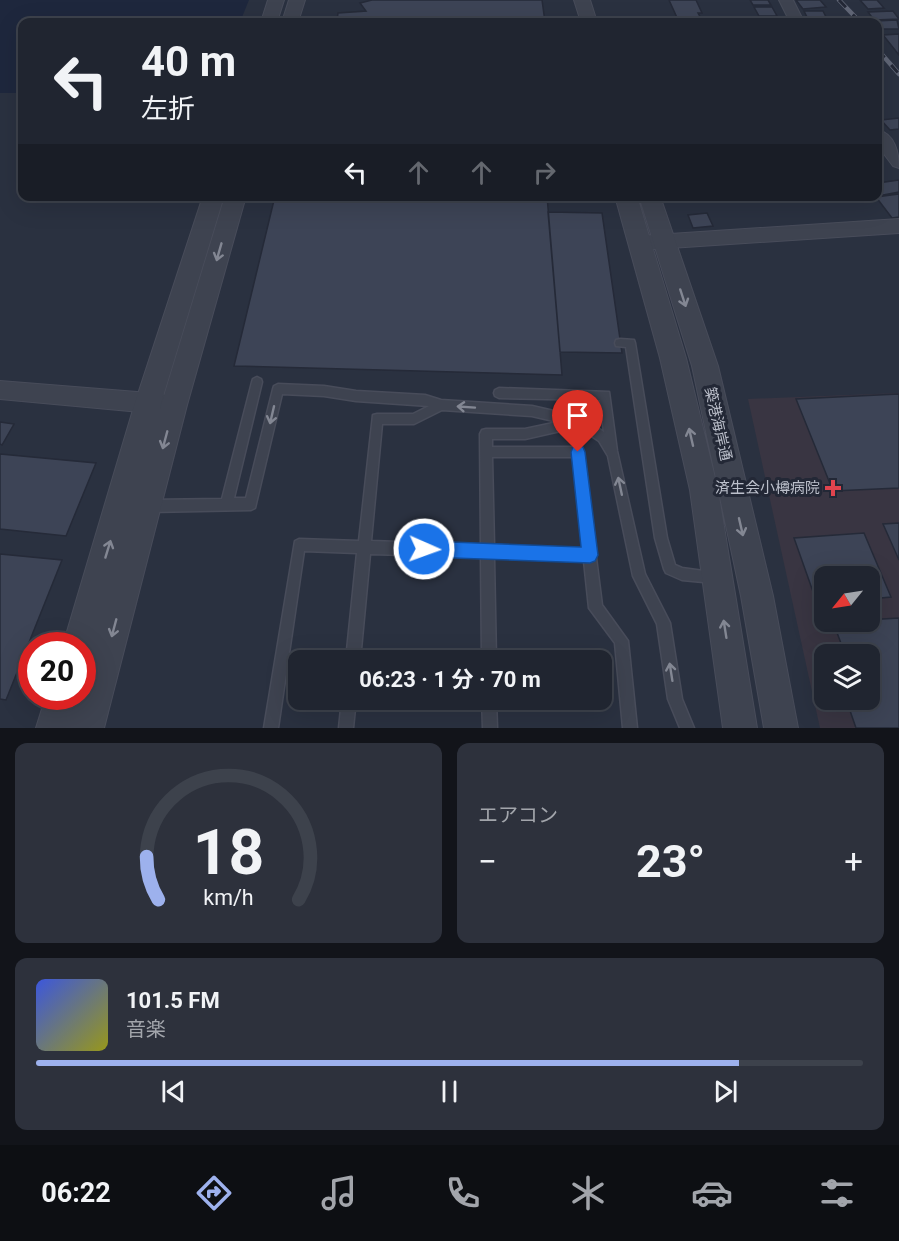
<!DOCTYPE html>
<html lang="ja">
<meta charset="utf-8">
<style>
:root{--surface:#202530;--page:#2d313c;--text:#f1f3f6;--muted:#a2a5ab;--line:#3d424c;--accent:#9db1ed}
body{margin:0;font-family:Roboto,"Noto Sans JP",sans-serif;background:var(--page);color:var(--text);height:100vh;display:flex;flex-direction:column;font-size:22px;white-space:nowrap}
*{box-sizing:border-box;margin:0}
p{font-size:20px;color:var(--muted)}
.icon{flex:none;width:33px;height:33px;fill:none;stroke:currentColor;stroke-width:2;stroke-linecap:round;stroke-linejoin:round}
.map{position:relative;height:728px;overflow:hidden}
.sheet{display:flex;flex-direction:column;gap:15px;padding:15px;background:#12141a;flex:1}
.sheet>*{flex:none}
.hud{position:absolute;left:18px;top:18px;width:864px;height:183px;border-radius:12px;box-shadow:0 6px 24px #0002,0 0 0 2px var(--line);background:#202530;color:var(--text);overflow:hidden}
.needle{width:39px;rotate:240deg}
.controls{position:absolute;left:814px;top:566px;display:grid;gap:12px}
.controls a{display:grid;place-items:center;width:66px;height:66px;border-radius:12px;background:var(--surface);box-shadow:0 6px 24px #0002,0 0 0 2px var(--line);font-size:30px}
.speed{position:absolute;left:18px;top:632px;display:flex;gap:12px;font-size:30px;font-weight:700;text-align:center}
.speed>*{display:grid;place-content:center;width:78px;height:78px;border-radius:50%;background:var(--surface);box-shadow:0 6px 24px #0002,0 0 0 2px var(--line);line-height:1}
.speed .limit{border:9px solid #d22;background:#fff;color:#111}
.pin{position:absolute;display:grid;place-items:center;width:51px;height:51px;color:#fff;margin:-62px -26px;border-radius:50% 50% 50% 0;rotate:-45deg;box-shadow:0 0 6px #0007}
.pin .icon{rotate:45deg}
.me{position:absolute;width:66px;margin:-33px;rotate:92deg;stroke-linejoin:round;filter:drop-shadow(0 0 4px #0008)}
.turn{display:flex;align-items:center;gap:21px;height:126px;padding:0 24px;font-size:27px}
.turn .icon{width:78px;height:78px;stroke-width:2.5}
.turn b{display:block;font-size:42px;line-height:51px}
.lanes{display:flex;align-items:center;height:57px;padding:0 24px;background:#0003;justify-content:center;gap:30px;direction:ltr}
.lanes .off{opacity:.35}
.big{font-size:45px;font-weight:700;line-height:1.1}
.sheet .widget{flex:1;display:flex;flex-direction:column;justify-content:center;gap:9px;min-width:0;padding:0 21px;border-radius:12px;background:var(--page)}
.sheet .dial{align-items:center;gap:0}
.dial svg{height:156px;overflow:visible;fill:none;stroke:var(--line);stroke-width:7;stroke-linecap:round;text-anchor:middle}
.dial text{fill:var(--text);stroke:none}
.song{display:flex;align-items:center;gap:18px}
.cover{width:72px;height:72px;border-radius:9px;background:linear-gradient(135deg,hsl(230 70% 55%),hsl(60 70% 35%))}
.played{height:6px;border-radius:3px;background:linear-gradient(90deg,var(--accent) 85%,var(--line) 85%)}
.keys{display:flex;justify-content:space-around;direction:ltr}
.heat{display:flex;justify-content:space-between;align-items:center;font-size:33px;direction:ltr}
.sheet .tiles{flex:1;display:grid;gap:15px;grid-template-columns:1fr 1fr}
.widget:last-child{grid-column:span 2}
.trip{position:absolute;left:288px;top:650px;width:324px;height:60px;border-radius:12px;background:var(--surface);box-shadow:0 6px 24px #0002,0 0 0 2px var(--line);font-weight:700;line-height:60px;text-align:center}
.menu{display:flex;height:96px;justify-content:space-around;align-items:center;background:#0d0f13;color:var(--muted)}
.menu .icon{width:42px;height:42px}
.menu .on{color:var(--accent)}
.menu b{font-size:27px;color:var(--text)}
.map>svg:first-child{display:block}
.medical{fill:#393542;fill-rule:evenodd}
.water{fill:#1e273d}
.building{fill:#3d4456;stroke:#252a38;stroke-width:1.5}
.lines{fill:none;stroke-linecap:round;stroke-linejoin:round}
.service-casing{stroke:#484c5a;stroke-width:3}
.minor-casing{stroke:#484c5a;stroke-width:2}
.tertiary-casing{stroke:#484c5a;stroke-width:2}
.service{fill:#3e4350;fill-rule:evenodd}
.minor{fill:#3e4350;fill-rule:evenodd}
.tertiary{fill:#3e4350;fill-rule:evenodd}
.rail-casing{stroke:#616777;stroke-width:4.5}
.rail{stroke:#232836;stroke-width:3;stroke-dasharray:10;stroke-linecap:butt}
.oneway{stroke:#838793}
.route{fill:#1a73e8;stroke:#114b97;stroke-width:1.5}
.health-dot{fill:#e0444e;stroke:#232836;stroke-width:2}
.labels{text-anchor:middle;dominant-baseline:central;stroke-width:6;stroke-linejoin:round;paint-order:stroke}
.street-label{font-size:15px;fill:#bbbfca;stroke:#232836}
.poi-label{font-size:15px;fill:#bbbfca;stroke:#232836;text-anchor:end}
</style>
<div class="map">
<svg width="899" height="728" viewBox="0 0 899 728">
<rect width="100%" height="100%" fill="#2a3140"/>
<!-- medical -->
<path class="medical" d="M 899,393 L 899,728 L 820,728 L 748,399 ZM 825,576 L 870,576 L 870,621 L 825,621 ZM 825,654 L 870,654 L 870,699 L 825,699 Z"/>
<!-- water -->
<path class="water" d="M 0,0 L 249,0 L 240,22 L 22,22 L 22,93 L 0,93 Z"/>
<!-- building -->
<path class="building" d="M 372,0 L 542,0 L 545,22 L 318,22 L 337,21 L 338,13 L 366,11 L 360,3 Z
M 669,0 L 696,0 L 702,13 L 698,13 L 703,22 L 679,22 Z
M 750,0 L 768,0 L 771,5 L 753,5 Z
M 796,0 L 820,0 L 826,7 L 803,9 Z
M 860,0 L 877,0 L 884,8 L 868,9 Z
M 754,7 L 772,7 L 777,16 L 759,16 Z
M 804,11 L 823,11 L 828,21 L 809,21 Z
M 893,11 L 899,19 L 874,20 L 868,12 Z
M 897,20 L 899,29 L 881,29 L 875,21 Z
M 899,34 L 899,55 L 883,35 Z
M 899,118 L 899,129 L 890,130 L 881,120 Z
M 899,180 L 899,192 L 878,196 L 878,183 Z
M 899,194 L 899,217 L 892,218 L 876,197 Z
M 275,196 L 547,196 L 562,375 L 234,366 Z
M 548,212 L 602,213 L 622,353 L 560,352 Z
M 707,213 L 713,226 L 693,228 L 688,215 Z
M 899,394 L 899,488 L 833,491 L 796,399 Z
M 0,422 L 14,424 L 2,445 L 0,444 Z
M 0,454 L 96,463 L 66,536 L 0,529 Z
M 899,523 L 899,560 L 883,524 Z
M 864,533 L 891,597 L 870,599 L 870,576 L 825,576 L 825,602 L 817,603 L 794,538 Z
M 0,554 L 62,560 L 6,700 L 0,699 Z
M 899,618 L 899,728 L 856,728 L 846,699 L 870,699 L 870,654 L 845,654 L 833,622 Z"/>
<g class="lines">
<!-- service casing -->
<g class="service-casing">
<path id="service" d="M 620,339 L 634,340 L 635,343 L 667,538 L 675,565 L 682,568 L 718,573 L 720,577 L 718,581 L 714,583 L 682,580 L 666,573 L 664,569 L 655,538 L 626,347 L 616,346 L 615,343 L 616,340 Z
M 257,377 L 261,379 L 262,382 L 234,498 L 246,498 L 273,389 L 274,386 L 278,384 L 324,386 L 356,391 L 425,395 L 441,400 L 532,406 L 580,417 L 604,432 L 600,400 L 499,398 L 495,396 L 494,393 L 495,390 L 499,388 L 609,392 L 617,451 L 645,574 L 670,623 L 682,699 L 694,728 L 680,728 L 668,699 L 657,624 L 633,576 L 608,456 L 599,441 L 578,427 L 525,439 L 492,439 L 492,447 L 578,447 L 582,448 L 602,605 L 628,641 L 637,728 L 623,728 L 615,643 L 589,608 L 584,561 L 494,558 L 496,660 L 482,660 L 481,557 L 370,554 L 360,660 L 346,660 L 357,553 L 304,551 L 278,728 L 264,728 L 295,541 L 299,539 L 359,541 L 373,415 L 377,414 L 413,414 L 429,406 L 356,401 L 324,396 L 282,394 L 255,508 L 251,510 L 149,512 L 145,510 L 143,506 L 145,502 L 149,500 L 222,499 L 252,382 L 253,379 ZM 442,410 L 532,416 L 558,422 L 525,429 L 486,429 L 482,430 L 480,434 L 481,545 L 371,541 L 382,424 L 414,424 ZM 492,457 L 573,457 L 583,549 L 494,545 Z
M 342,699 L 356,699 L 353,728 L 339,728 Z
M 482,699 L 496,699 L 497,728 L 483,728 Z"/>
</g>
<!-- minor casing -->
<g class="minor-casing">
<path id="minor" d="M 779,0 L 793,0 L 804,22 L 790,22 Z
M 878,130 C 895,134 899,153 899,168 L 893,166 L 878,146 Z
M 899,219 L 899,233 L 640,250 L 633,248 L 631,243 L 633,238 L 640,236 Z
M 0,381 L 162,394 L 170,397 L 173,404 L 170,411 L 162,414 L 0,399 Z"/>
</g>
<!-- tertiary casing -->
<g class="tertiary-casing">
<path id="tertiary" d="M 268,0 L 284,0 L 277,22 L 261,22 Z
M 289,0 L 305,0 L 298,22 L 282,22 Z
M 574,0 L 590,0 L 597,22 L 581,22 Z
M 203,196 L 224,196 L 161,403 L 160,409 L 225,196 L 246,196 L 187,405 L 104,728 L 36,728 L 46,696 L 82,696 L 82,683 L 90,657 L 82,660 L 82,645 L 63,645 L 135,403 Z
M 615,196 L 637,196 L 686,358 L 718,490 L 757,728 L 723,728 L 690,490 L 660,358 Z
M 639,196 L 660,196 L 718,366 L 773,596 L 798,728 L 764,728 L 741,596 L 692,366 Z"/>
</g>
<!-- service -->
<use href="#service" class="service"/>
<!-- minor -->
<use href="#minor" class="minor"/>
<!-- tertiary -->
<use href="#tertiary" class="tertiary"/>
<!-- rail casing -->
<g class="rail-casing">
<path id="rail" d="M 839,0 L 860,22
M 878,50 L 899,74"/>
</g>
<!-- rail -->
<use href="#rail" class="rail"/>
</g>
<!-- one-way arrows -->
<defs><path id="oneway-shaft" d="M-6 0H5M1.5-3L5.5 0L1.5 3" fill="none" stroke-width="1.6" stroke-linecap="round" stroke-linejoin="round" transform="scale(1.5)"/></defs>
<g class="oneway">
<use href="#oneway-shaft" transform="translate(219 252) rotate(106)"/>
<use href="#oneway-shaft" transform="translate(683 298) rotate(72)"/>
<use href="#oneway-shaft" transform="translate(466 407) rotate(-176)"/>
<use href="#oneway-shaft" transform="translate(272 415) rotate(103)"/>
<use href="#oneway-shaft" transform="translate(691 437) rotate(-103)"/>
<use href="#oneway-shaft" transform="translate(165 440) rotate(105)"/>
<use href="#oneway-shaft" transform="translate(620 486) rotate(-102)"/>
<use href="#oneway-shaft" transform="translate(741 527) rotate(77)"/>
<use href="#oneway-shaft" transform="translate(108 549) rotate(-73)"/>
<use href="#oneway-shaft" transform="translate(114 628) rotate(105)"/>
<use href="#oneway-shaft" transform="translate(725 629) rotate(-99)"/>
<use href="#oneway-shaft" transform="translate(671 672) rotate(-99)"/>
</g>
<!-- route -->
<path class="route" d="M 578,445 L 583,447 L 585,452 L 598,555 L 595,561 L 590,563 L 424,557 L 418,555 L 416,549 L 418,544 L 424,541 L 581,547 L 571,452 L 573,447 Z"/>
<!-- markers -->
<path class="health-dot" d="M830 479h6v6h6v6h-6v6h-6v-6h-6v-6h6z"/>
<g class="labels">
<!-- street labels -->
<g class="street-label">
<text transform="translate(718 424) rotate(77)">築港海岸通</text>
</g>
<!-- poi labels -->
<g class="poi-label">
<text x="820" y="488">済生会小樽病院</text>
</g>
</g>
</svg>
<div class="controls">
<a><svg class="needle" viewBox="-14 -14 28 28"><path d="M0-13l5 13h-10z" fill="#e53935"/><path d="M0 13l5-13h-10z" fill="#a2a5ab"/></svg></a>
<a><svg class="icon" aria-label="layers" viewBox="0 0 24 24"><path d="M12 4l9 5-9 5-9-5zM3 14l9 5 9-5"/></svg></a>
</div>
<div class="speed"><div class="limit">20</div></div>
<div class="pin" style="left:578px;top:452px;background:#d93025"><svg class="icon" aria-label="arrive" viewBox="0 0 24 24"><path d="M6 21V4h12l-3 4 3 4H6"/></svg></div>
<svg class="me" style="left:424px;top:549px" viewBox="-20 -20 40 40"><circle r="17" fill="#1a73e8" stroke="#fff" stroke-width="3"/><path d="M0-11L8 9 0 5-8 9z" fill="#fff"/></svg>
<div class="trip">06:23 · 1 分 · 70 m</div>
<div class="hud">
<div class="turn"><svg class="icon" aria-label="left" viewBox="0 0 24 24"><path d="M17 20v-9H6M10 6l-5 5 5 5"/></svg><div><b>40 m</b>左折</div></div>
<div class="lanes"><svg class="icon" aria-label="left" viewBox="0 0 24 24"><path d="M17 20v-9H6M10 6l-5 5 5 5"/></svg><svg class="icon off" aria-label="ahead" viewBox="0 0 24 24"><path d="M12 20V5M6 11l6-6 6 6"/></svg><svg class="icon off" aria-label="ahead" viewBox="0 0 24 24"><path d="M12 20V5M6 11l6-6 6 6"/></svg><svg class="icon off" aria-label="right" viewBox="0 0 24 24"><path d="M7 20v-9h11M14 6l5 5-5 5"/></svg></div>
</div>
</div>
<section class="sheet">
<div class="tiles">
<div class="widget dial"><svg viewBox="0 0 100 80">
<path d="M14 69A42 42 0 1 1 86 69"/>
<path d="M14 69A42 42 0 0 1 8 47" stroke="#9db1ed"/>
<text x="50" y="56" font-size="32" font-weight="700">18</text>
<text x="50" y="72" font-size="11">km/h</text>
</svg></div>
<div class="widget"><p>エアコン</p>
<div class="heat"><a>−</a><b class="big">23°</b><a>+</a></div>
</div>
<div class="widget">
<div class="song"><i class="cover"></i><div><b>101.5 FM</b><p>音楽</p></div></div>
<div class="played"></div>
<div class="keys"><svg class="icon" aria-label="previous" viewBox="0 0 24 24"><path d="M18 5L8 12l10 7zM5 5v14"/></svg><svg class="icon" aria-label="pause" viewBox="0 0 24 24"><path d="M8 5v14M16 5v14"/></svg><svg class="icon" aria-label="next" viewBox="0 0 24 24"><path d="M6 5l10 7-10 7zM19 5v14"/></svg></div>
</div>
</div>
</section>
<nav class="menu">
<b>06:22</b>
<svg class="icon on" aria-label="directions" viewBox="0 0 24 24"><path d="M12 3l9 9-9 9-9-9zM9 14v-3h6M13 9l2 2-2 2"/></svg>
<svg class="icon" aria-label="music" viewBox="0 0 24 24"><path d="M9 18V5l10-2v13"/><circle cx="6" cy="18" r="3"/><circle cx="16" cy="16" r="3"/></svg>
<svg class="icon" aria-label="phone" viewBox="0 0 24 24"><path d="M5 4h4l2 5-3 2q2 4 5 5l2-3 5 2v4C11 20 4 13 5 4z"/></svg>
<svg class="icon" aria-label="climate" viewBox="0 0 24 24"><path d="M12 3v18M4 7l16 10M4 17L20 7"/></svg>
<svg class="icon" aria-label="car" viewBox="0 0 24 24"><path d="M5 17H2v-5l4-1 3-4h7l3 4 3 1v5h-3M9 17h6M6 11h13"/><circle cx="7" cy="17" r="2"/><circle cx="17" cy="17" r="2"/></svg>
<svg class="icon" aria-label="filters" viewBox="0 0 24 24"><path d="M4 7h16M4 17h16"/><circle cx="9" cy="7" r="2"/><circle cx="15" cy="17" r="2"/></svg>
</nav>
